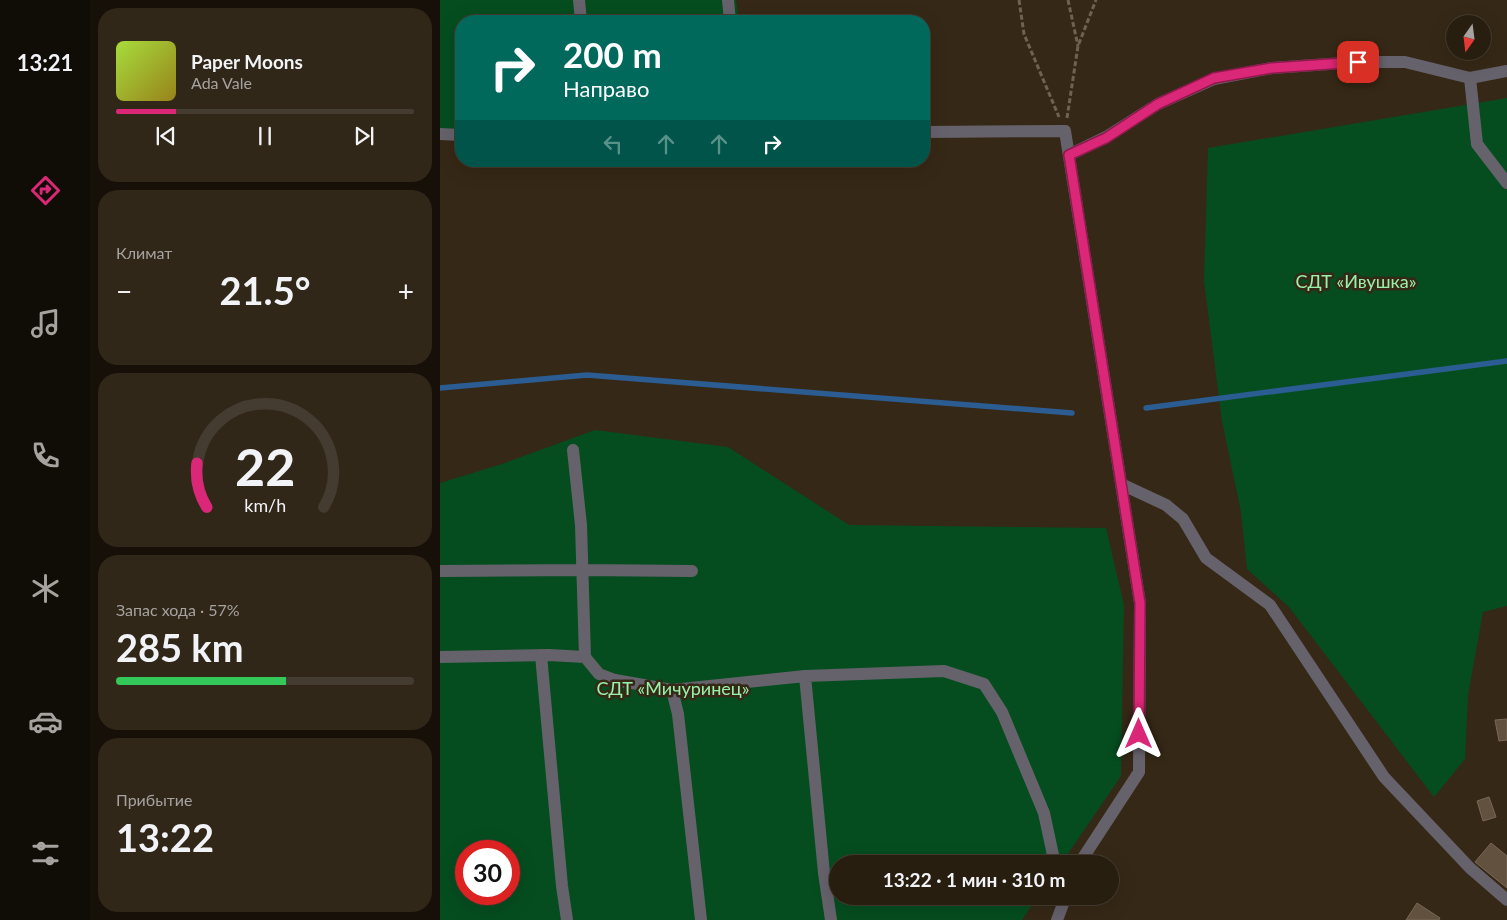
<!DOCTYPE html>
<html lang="ru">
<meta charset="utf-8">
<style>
:root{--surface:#281e10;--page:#302719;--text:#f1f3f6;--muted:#a5a29f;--line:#443c30;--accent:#db2777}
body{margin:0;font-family:Lato,sans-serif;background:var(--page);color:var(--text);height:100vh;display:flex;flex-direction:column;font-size:19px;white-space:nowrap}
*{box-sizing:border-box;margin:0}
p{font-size:16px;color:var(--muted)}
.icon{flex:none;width:28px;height:28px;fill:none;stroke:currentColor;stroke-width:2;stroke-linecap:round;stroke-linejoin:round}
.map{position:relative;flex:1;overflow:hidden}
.panel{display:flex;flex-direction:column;gap:8px;padding:8px;background:#161009;width:350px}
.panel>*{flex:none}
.guide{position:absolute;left:15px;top:15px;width:475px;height:152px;border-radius:20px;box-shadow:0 5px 20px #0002,0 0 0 1px var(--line);background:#00695c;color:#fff;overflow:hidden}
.needle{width:32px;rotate:194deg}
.fabs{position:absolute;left:1006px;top:15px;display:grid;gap:10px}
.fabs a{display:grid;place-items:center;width:45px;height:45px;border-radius:50%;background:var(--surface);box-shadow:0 5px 20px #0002,0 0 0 1px var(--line);font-size:25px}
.speed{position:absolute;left:15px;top:840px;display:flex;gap:10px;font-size:25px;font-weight:700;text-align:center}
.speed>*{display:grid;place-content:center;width:65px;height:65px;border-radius:50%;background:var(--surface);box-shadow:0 5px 20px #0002,0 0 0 1px var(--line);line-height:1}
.speed .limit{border:8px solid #d22;background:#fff;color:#111}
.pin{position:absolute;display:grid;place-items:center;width:42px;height:42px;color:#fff;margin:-21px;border-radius:10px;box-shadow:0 2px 8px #0006}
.me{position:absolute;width:55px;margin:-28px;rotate:0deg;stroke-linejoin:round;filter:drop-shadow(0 0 4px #0008)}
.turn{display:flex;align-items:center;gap:18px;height:105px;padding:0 25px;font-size:22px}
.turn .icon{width:65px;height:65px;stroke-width:2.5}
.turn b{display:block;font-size:35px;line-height:42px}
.lanes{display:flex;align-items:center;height:48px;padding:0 25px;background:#0003;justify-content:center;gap:25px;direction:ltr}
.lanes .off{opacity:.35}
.big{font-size:38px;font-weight:700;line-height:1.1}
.panel .widget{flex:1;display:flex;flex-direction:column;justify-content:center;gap:8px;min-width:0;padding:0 18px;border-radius:20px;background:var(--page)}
.panel .dial{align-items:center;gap:0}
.dial svg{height:130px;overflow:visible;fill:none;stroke:var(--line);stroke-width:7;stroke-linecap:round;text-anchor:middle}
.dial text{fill:var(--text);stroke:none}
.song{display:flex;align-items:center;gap:15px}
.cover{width:60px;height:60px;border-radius:8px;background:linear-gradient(135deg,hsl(80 70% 55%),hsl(50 70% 35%))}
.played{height:5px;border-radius:2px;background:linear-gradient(90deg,var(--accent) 20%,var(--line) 20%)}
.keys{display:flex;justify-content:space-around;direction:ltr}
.heat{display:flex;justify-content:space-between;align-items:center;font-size:28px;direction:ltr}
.charge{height:8px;border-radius:4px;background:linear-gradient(90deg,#34c759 57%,var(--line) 0)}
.trip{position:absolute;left:389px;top:855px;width:290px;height:50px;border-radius:25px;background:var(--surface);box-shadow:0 5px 20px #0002,0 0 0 1px var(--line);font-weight:700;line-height:50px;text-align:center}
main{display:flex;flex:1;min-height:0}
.dock{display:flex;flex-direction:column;width:90px;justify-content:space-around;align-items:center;background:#100c06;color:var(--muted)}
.dock .icon{width:35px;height:35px}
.dock .current{color:var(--accent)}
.dock b{font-size:22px;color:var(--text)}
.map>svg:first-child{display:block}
.green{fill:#054d1f;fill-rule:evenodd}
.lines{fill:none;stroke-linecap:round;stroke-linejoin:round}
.stream{stroke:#2b5d92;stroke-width:5.5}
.building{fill:#61513e;stroke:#796855}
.path{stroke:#6f6253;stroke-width:3;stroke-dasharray:5 2.5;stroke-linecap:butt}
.minor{stroke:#66626c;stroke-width:12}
.route-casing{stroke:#8e194d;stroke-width:12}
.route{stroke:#db2777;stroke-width:9}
.labels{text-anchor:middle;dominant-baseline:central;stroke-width:5;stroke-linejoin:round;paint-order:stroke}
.park-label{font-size:18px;fill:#98f1a9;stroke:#362816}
</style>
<main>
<nav class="dock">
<b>13:21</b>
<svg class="icon current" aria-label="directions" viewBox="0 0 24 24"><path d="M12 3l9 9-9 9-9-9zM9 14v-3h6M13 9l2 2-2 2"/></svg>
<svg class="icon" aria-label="music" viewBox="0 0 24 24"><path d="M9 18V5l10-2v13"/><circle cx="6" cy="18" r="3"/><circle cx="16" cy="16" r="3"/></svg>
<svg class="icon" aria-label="phone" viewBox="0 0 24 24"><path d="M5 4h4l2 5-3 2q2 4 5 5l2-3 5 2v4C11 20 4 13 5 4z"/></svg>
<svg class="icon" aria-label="climate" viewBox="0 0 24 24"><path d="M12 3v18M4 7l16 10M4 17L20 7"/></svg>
<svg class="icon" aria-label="car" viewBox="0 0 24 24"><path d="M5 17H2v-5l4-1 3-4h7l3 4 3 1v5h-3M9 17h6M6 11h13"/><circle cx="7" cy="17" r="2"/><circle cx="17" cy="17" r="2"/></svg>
<svg class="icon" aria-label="filters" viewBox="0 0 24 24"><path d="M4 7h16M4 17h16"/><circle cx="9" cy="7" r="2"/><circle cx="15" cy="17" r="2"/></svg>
</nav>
<section class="panel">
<div class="widget">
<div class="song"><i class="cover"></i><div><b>Paper Moons</b><p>Ada Vale</p></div></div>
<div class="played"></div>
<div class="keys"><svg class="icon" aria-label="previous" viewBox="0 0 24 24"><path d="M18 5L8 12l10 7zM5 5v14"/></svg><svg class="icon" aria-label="pause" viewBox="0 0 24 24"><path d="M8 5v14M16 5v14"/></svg><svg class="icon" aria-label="next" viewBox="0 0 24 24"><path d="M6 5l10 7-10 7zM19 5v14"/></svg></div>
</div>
<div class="widget"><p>Климат</p>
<div class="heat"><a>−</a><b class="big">21.5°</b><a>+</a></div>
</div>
<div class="widget dial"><svg viewBox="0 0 100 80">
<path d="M14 69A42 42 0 1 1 86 69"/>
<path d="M14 69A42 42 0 0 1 8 42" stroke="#db2777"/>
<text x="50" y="56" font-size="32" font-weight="700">22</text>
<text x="50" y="72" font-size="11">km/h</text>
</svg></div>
<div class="widget"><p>Запас хода · 57%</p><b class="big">285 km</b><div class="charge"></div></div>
<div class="widget"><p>Прибытие</p><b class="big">13:22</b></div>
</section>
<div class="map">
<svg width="1067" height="920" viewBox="0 0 1067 920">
<rect width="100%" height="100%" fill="#362816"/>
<!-- green -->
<path class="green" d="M 0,0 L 296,0 L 299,21 L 21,21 L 21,138 L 0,137 Z
M 1067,98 L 1067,606 L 1043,612 L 1028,695 L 1025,759 L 994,797 L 849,607 L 807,569 L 801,512 L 782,421 L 764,281 L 768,148 Z
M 155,430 L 288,447 L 409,525 L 666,528 L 684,605 L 681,776 L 621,864 L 398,864 L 398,896 L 598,896 L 582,920 L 0,920 L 0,483 L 62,464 ZM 26,851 L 69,851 L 69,894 L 26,894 Z"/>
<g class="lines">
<!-- stream -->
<path class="stream" d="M 0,388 L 147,375 L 632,413
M 706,408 L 1067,361"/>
</g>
<!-- building -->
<path class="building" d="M 1067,719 L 1067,740 L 1059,741 L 1055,720 Z
M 1049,797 L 1056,817 L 1043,821 L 1037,801 Z
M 1051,843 L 1067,856 L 1067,888 L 1035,862 Z
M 977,903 L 1000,918 L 999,920 L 966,920 Z"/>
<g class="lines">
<!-- path -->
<path class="path" d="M 579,0 L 584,34 L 619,117
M 628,0 L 638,46
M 627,118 L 638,46 L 656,0"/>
<!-- minor -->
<path class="minor" d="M 139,0 L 141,21
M 288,0 L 290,21
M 1030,78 L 1037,144 L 1067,183
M 484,132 L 625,131 L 700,603 L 699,772 L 639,864
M 0,134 L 21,135
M 629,155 L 666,137 L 718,104 L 774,79 L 832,68 L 917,62 L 965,62 L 1030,78 L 1067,71
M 133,450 L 141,525 L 145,657 L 159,674 L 175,680 L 232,690 L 365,676 L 504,671 L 544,684 L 562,712 L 604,813 L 613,855 L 617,864
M 681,484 L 726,505 L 743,519 L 766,558 L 830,605 L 944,777 L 1030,868 L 1067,900
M 0,571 L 142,570 L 252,571
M 101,655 L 122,886 L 127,920
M 0,657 L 109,655 L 145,657
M 365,676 L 384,873 L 391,920
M 232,690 L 238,714 L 261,920
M 617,920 L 626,896"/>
</g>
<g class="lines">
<!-- route casing -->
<g class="route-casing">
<path id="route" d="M 699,734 L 700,603 L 629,155 L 666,138 L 718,104 L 774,78 L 832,68 L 918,62"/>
</g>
<!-- route -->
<use href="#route" class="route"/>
</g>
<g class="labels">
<!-- park labels -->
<g class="park-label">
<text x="916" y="281">СДТ «Ивушка»</text>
<text x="233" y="688">СДТ «Мичуринец»</text>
</g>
</g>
</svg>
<div class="fabs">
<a><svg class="needle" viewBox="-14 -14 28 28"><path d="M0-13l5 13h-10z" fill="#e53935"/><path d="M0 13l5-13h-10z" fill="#a5a29f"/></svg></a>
</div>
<div class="speed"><div class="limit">30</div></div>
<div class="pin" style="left:918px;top:62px;background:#d93025"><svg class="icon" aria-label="arrive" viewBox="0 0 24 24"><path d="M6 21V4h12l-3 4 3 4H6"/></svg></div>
<svg class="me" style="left:699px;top:734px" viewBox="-20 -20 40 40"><path d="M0-17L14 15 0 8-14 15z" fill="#db2777" stroke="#fff" stroke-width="4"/></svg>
<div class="trip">13:22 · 1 мин · 310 m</div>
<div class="guide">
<div class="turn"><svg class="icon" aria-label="right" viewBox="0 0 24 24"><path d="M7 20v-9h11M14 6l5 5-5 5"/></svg><div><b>200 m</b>Направо</div></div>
<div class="lanes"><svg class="icon off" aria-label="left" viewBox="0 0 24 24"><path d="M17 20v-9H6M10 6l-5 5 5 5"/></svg><svg class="icon off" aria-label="ahead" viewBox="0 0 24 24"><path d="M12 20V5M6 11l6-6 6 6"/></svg><svg class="icon off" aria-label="ahead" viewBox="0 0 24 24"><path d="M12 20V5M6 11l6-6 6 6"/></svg><svg class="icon" aria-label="right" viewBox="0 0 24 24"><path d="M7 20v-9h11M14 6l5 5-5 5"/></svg></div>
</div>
</div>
</main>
